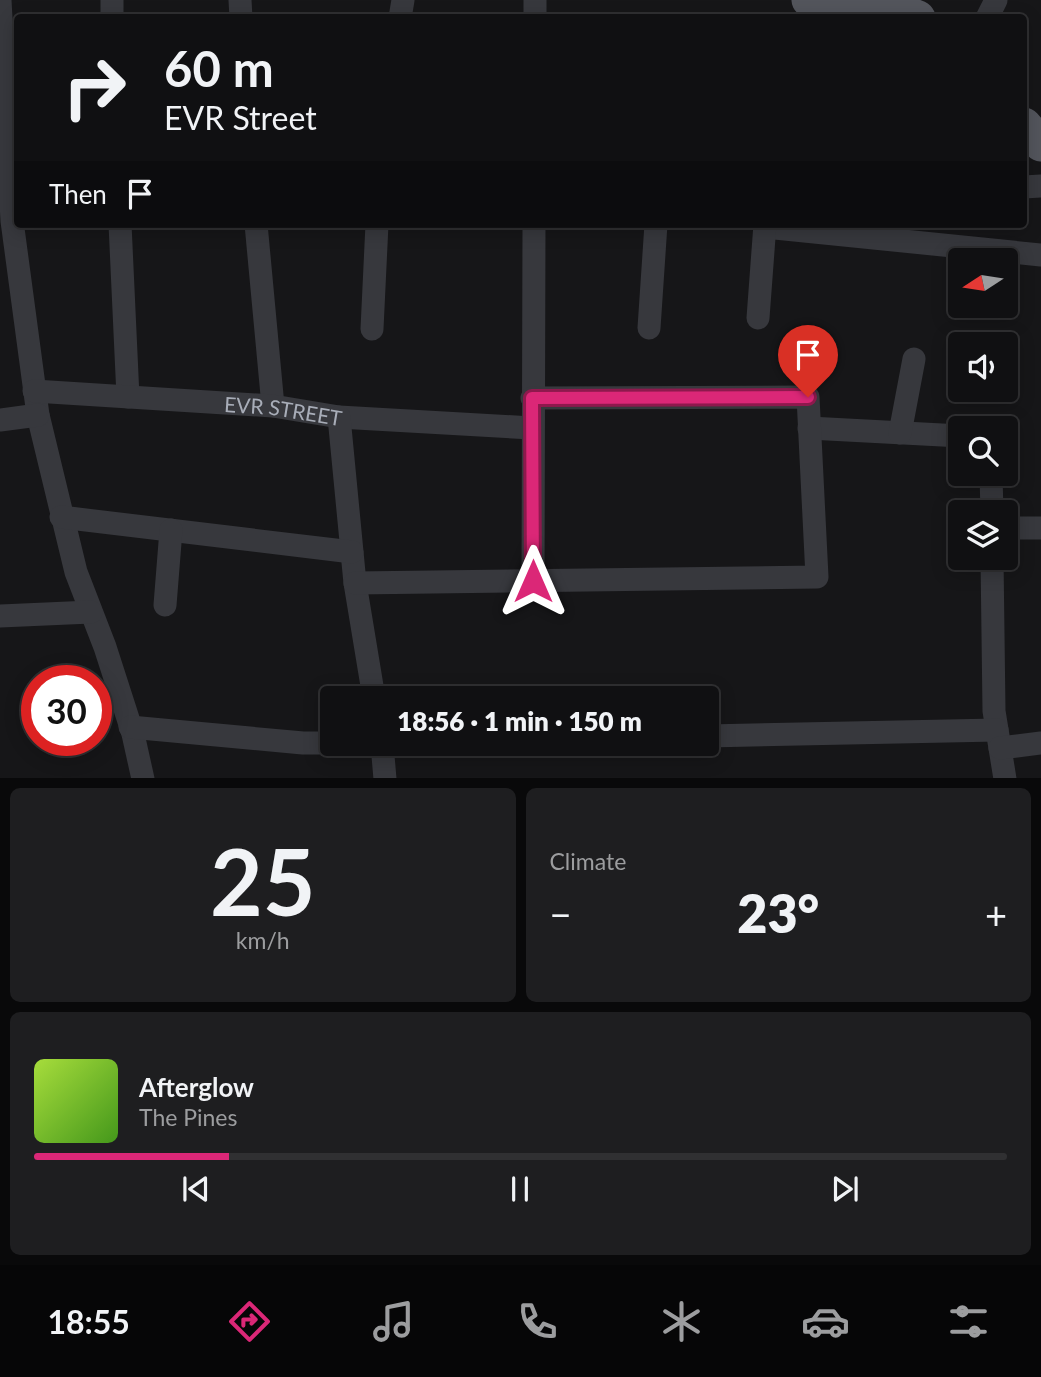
<!DOCTYPE html>
<meta charset="utf-8">
<style>
:root{--surface:#101012;--page:#1e1e20;--text:#f1f3f6;--muted:#9c9d9f;--line:#303032;--accent:#db2777}
body{margin:0;font-family:Lato,sans-serif;background:var(--page);color:var(--text);height:100vh;display:flex;flex-direction:column;font-size:26px;white-space:nowrap}
*{box-sizing:border-box;margin:0}
p{font-size:23px;color:var(--muted)}
.icon{flex:none;width:38px;height:38px;fill:none;stroke:currentColor;stroke-width:2;stroke-linecap:round;stroke-linejoin:round}
.map{position:relative;height:778px;overflow:hidden}
.sheet{display:flex;flex-direction:column;gap:10px;padding:10px;background:#09090a;flex:1}
.sheet>*{flex:none}
.hud{position:absolute;left:14px;top:14px;width:1013px;height:214px;border-radius:7px;box-shadow:0 4px 18px #0003,0 0 0 2px var(--line);background:#101012;color:var(--text);overflow:hidden}
.needle{width:46px;rotate:258deg}
.buttons{position:absolute;left:948px;top:248px;display:grid;gap:14px}
.buttons a{display:grid;place-items:center;width:70px;height:70px;border-radius:7px;background:var(--surface);box-shadow:0 4px 18px #0003,0 0 0 2px var(--line);font-size:35px}
.speed{position:absolute;left:21px;top:665px;display:flex;gap:14px;font-size:35px;font-weight:700;text-align:center}
.speed>*{display:grid;place-content:center;width:91px;height:91px;border-radius:50%;background:var(--surface);box-shadow:0 4px 18px #0003,0 0 0 2px var(--line);line-height:1}
.speed .limit{border:10px solid #d22;background:#fff;color:#111}
.pin{position:absolute;display:grid;place-items:center;width:60px;height:60px;color:#fff;margin:-72px -30px;border-radius:50% 50% 50% 0;rotate:-45deg;box-shadow:0 0 7px #0007}
.pin .icon{rotate:45deg}
.me{position:absolute;width:77px;margin:-38px;rotate:0deg;stroke-linejoin:round;filter:drop-shadow(0 0 5px #0008)}
.turn{display:flex;align-items:center;gap:24px;height:147px;padding:0 35px;font-size:32px}
.turn .icon{width:91px;height:91px;stroke-width:2.5}
.turn b{display:block;font-size:49px;line-height:60px}
.then{display:flex;align-items:center;height:66px;padding:0 35px;background:#0003;gap:14px;font-size:26px}
.big{font-size:52px;font-weight:800;line-height:1.1}
.sheet .tile{flex:1;display:flex;flex-direction:column;justify-content:center;gap:10px;min-width:0;padding:0 24px;border-radius:10px;background:var(--page)}
.sheet .dial{align-items:center;gap:0}
.dial b{font-size:91px;line-height:1}
.song{display:flex;align-items:center;gap:21px}
.cover{width:84px;height:84px;border-radius:10px;background:linear-gradient(135deg,hsl(80 70% 55%),hsl(100 70% 35%))}
.played{height:7px;border-radius:4px;background:linear-gradient(90deg,var(--accent) 20%,var(--line) 20%)}
.keys{display:flex;justify-content:space-around;direction:ltr}
.heat{display:flex;justify-content:space-between;align-items:center;font-size:38px;direction:ltr}
.sheet .tiles{flex:1;display:grid;gap:10px;grid-template-columns:1fr 1fr}
.tile:last-child{grid-column:span 2}
.trip{position:absolute;left:320px;top:686px;width:399px;height:70px;border-radius:7px;background:var(--surface);box-shadow:0 4px 18px #0003,0 0 0 2px var(--line);font-weight:800;line-height:70px;text-align:center}
.menu{display:flex;height:112px;justify-content:space-around;align-items:center;background:#060607;color:var(--muted)}
.menu .icon{width:49px;height:49px}
.menu .selected{color:var(--accent)}
.menu b{font-size:32px;color:var(--text)}
.map>svg:first-child{display:block}
.lines{fill:none;stroke-linecap:round;stroke-linejoin:round}
.minor{stroke:#37383d;stroke-width:23}
.primary{stroke:#53555c;stroke-width:35}
.route-casing{stroke:#8e194d;stroke-width:18}
.route{stroke:#db2777;stroke-width:12}
.labels{text-anchor:middle;dominant-baseline:central;stroke-width:7;stroke-linejoin:round;paint-order:stroke}
.street-label{font-size:21px;fill:#a8adb8;stroke:#111113}
</style>
<div class="map">
<svg width="1041" height="779" viewBox="0 0 1041 779">
<rect width="100%" height="100%" fill="#161618"/>
<g class="lines">
<!-- minor -->
<g class="minor">
<path d="M 0,0 L 12,221 L 38,415 L 76,572 L 105,647 L 133,734 L 143,779"/>
<path d="M 112,0 L 112,18"/>
<path d="M 240,0 L 241,18"/>
<path d="M 400,18 L 403,0"/>
<path d="M 535,18 L 535,0"/>
<path d="M 987,18 L 996,0"/>
<path d="M 1024,187 L 1041,186"/>
<path d="M 120,224 L 128,397"/>
<path d="M 256,224 L 273,406"/>
<path d="M 765,227 L 1041,255"/>
<path d="M 758,318 L 765,224"/>
<path d="M 649,328 L 656,224"/>
<path d="M 372,329 L 377,224"/>
<path id="s1" d="M 34,391 L 273,406 L 339,417 L 532,428"/>
<path d="M 339,417 L 355,583 L 374,698"/>
<path d="M 0,420 L 38,415"/>
<path d="M 809,428 L 961,436"/>
<path d="M 900,433 L 914,359"/>
<path d="M 991,474 L 992,513"/>
<path d="M 61,517 L 352,552"/>
<path d="M 1006,528 L 1041,528"/>
<path d="M 992,558 L 994,711 L 1005,779"/>
<path d="M 533,581 L 534,224"/>
<path d="M 355,583 L 817,577 L 808,397 L 532,398"/>
<path d="M 165,605 L 171,530"/>
<path d="M 0,616 L 91,612"/>
<path d="M 130,727 L 303,743 L 332,743"/>
<path d="M 707,736 L 997,730"/>
<path d="M 382,744 L 385,779"/>
<path d="M 1000,748 L 1041,743"/>
</g>
<!-- primary -->
<path class="primary" d="M 809,0 L 860,18
M 875,0 L 918,18
M 1024,125 L 1041,144"/>
</g>
<g class="lines">
<!-- route casing -->
<g class="route-casing">
<path id="route" d="M 533,581 L 532,398 L 808,397"/>
</g>
<!-- route -->
<use href="#route" class="route"/>
</g>
<g class="labels">
<!-- street labels -->
<g class="street-label">
<text stroke="none"><textPath href="#s1" startOffset="250">EVR STREET</textPath></text>
</g>
</g>
</svg>
<div class="buttons">
<a><svg class="needle" viewBox="-14 -14 28 28"><path d="M0-13l5 13h-10z" fill="#e53935"/><path d="M0 13l5-13h-10z" fill="#9c9d9f"/></svg></a>
<a><svg class="icon" aria-label="sound" viewBox="0 0 24 24"><path d="M4 9h4l5-4v14l-5-4H4zM17 9q2 3 0 6"/></svg></a>
<a><svg class="icon" aria-label="search" viewBox="0 0 24 24"><circle cx="10" cy="10" r="6"/><path d="M15 15l6 6"/></svg></a>
<a><svg class="icon" aria-label="layers" viewBox="0 0 24 24"><path d="M12 4l9 5-9 5-9-5zM3 14l9 5 9-5"/></svg></a>
</div>
<div class="speed"><div class="limit">30</div></div>
<div class="pin" style="left:808px;top:397px;background:#d93025"><svg class="icon" aria-label="arrive" viewBox="0 0 24 24"><path d="M6 21V4h12l-3 4 3 4H6"/></svg></div>
<svg class="me" style="left:533px;top:581px" viewBox="-20 -20 40 40"><path d="M0-17L14 15 0 8-14 15z" fill="#db2777" stroke="#fff" stroke-width="4"/></svg>
<div class="trip">18:56 · 1 min · 150 m</div>
<div class="hud">
<div class="turn"><svg class="icon" aria-label="right" viewBox="0 0 24 24"><path d="M7 20v-9h11M14 6l5 5-5 5"/></svg><div><b>60 m</b>EVR Street</div></div>
<div class="then">Then<svg class="icon" aria-label="arrive" viewBox="0 0 24 24"><path d="M6 21V4h12l-3 4 3 4H6"/></svg></div>
</div>
</div>
<section class="sheet">
<div class="tiles">
<div class="tile dial"><b>25</b><p>km/h</p></div>
<div class="tile"><p>Climate</p>
<div class="heat"><a>−</a><b class="big">23°</b><a>+</a></div>
</div>
<div class="tile">
<div class="song"><i class="cover"></i><div><b>Afterglow</b><p>The Pines</p></div></div>
<div class="played"></div>
<div class="keys"><svg class="icon" aria-label="previous" viewBox="0 0 24 24"><path d="M18 5L8 12l10 7zM5 5v14"/></svg><svg class="icon" aria-label="pause" viewBox="0 0 24 24"><path d="M8 5v14M16 5v14"/></svg><svg class="icon" aria-label="next" viewBox="0 0 24 24"><path d="M6 5l10 7-10 7zM19 5v14"/></svg></div>
</div>
</div>
</section>
<nav class="menu">
<b>18:55</b>
<svg class="icon selected" aria-label="directions" viewBox="0 0 24 24"><path d="M12 3l9 9-9 9-9-9zM9 14v-3h6M13 9l2 2-2 2"/></svg>
<svg class="icon" aria-label="music" viewBox="0 0 24 24"><path d="M9 18V5l10-2v13"/><circle cx="6" cy="18" r="3"/><circle cx="16" cy="16" r="3"/></svg>
<svg class="icon" aria-label="phone" viewBox="0 0 24 24"><path d="M5 4h4l2 5-3 2q2 4 5 5l2-3 5 2v4C11 20 4 13 5 4z"/></svg>
<svg class="icon" aria-label="climate" viewBox="0 0 24 24"><path d="M12 3v18M4 7l16 10M4 17L20 7"/></svg>
<svg class="icon" aria-label="car" viewBox="0 0 24 24"><path d="M5 17H2v-5l4-1 3-4h7l3 4 3 1v5h-3M9 17h6M6 11h13"/><circle cx="7" cy="17" r="2"/><circle cx="17" cy="17" r="2"/></svg>
<svg class="icon" aria-label="filters" viewBox="0 0 24 24"><path d="M4 7h16M4 17h16"/><circle cx="9" cy="7" r="2"/><circle cx="15" cy="17" r="2"/></svg>
</nav>
